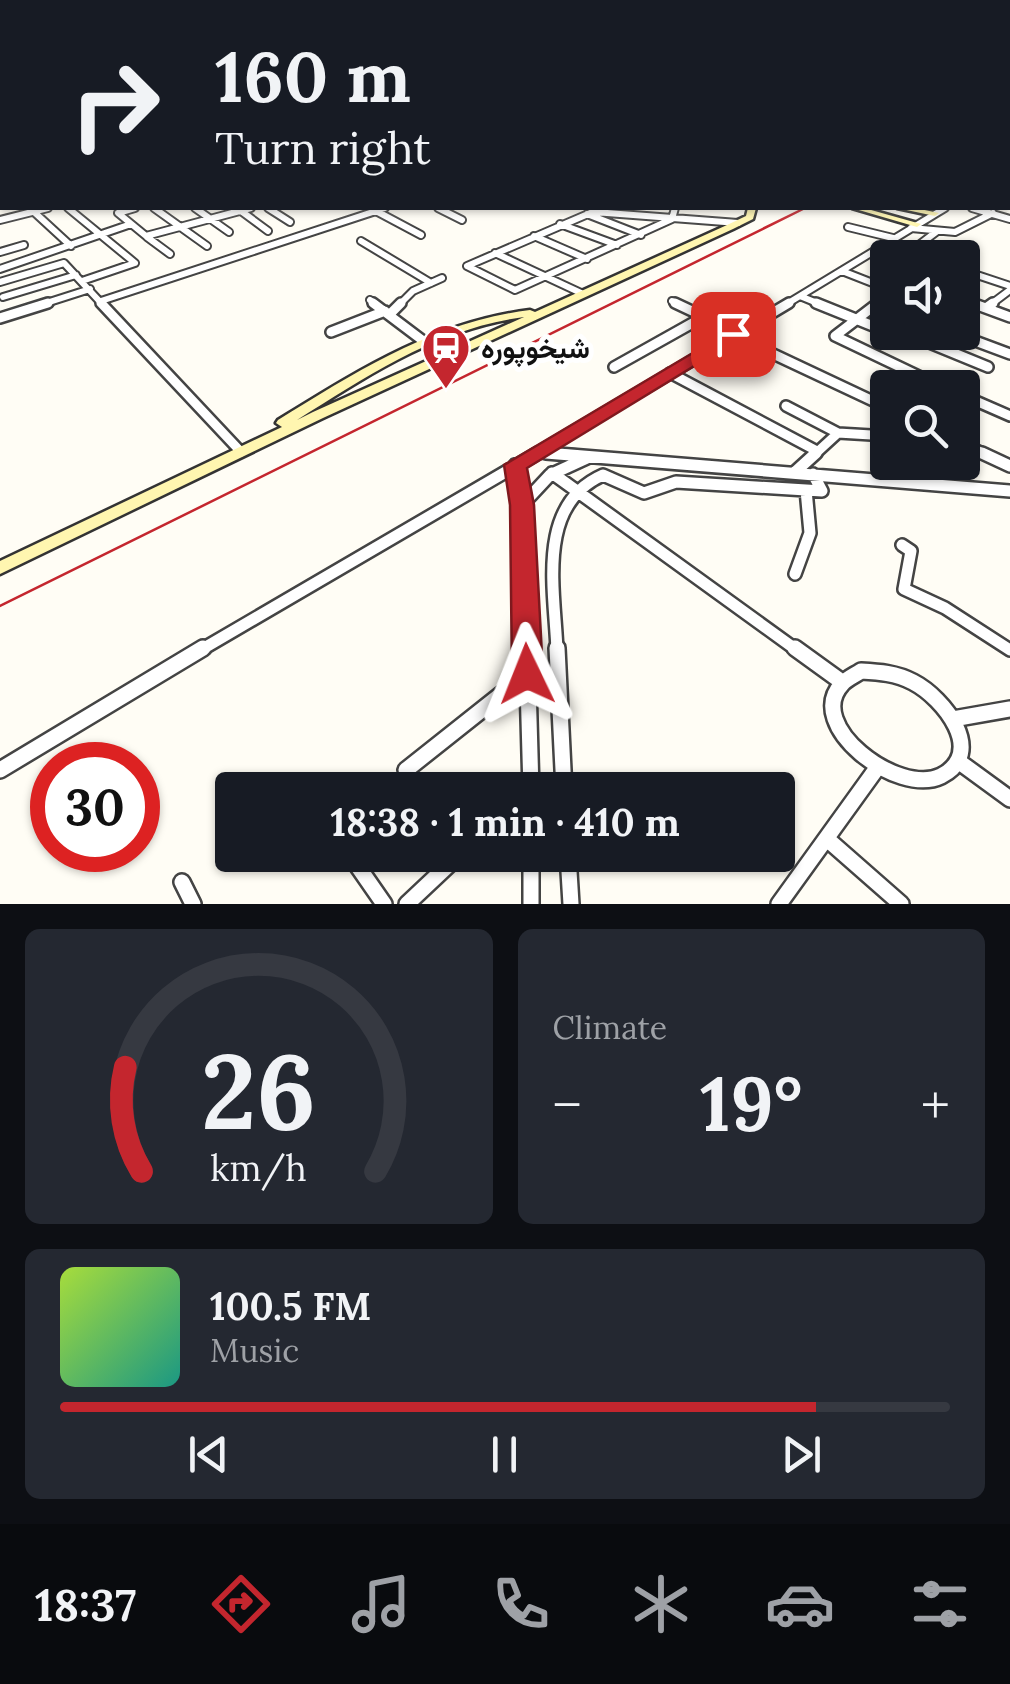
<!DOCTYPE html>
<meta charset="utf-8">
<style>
:root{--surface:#171b24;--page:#242831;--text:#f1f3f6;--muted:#9ea1a6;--line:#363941;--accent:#c4262e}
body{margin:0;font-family:Lora,Vazirmatn,serif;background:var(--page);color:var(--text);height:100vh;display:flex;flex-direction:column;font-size:38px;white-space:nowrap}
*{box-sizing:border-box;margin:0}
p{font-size:32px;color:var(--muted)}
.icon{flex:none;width:55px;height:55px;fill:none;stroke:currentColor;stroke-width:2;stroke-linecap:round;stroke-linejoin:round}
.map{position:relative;height:904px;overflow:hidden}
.panel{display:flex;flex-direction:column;gap:25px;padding:25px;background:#0d0f14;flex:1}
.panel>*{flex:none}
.banner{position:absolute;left:0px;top:0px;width:1010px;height:210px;box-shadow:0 2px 8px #0004;background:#171b24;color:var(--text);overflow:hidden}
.fabs{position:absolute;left:870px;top:240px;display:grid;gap:20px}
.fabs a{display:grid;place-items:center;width:110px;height:110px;border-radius:10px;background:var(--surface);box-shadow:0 2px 8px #0004;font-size:50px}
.speed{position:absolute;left:30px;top:742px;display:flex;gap:20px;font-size:50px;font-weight:700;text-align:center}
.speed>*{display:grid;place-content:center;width:130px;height:130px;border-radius:50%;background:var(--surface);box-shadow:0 2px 8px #0004;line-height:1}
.speed .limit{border:15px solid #d22;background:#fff;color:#111}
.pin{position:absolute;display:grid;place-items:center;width:85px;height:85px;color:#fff;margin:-42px;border-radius:20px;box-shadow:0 5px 15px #0006}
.me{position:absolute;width:110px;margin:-55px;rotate:358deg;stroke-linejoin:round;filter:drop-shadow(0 0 8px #0008)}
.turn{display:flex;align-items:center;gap:35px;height:210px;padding:0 50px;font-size:45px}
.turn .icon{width:130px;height:130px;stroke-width:2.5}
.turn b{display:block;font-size:70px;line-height:85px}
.big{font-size:75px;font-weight:700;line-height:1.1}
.panel .widget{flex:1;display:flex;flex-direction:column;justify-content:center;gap:15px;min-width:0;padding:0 35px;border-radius:15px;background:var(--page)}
.panel .dial{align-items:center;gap:0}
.dial svg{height:260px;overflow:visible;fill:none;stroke:var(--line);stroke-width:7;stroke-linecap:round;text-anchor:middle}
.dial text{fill:var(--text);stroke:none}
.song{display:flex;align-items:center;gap:30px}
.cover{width:120px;height:120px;border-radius:15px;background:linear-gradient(135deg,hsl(80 70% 55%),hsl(170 70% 35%))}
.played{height:10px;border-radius:5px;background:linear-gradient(90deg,var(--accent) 85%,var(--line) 85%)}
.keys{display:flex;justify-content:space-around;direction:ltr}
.heat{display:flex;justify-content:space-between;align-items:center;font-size:55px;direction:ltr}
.panel .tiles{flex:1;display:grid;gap:25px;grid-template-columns:1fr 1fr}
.widget:last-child{grid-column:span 2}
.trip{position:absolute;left:215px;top:772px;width:580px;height:100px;border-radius:10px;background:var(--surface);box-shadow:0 2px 8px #0004;font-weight:700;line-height:100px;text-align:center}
.tab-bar{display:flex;height:160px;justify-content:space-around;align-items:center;background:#090b0e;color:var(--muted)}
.tab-bar .icon{width:70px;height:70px}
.tab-bar .current{color:var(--accent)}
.tab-bar b{font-size:45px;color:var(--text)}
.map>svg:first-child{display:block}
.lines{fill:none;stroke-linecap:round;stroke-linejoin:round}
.street-far3-casing{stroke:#444;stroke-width:10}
.street-far2-casing{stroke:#444;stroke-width:14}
.street-far1-casing{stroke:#444;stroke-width:16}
.street-casing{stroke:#444;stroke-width:20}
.secondary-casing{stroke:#333;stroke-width:5}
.street-far3{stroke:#fff;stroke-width:6}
.street-far2{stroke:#fff;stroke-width:9}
.street-far1{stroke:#fff;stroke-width:11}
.street{stroke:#fff;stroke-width:15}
.secondary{fill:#fff6b0;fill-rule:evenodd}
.rail{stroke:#c4262e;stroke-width:2.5}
.route{fill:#c4262e;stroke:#7f191e;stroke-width:2.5}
.labels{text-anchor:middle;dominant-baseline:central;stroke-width:10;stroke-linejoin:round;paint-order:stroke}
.poi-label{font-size:28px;font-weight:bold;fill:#111;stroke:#fff;text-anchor:start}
</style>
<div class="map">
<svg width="1010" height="904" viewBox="0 0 1010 904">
<rect width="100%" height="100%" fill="#fffdf5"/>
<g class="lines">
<!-- street-far3 casing -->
<g class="street-far3-casing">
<path id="street-far3" d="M 68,208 L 135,263 L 82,281
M 135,208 L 118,213 L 146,236 L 251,208
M 154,208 L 207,246
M 195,208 L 229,232
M 237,208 L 268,231
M 268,208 L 290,222
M 438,208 L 462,220
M 602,208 L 467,266 L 515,290 L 672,219 L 675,208
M 972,208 L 1010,219
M 33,211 L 71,246
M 376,211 L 421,235
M 594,212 L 738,223
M 587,214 L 641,235
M 0,220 L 48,208
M 560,224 L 617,245
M 848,227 L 893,238
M 911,228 L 955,232 L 993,213
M 534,236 L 587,259
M 147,237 L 170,254
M 361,241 L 431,283
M 885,243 L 928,258
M 911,251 L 936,232
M 0,252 L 24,245
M 495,253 L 581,293
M 0,269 L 131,224
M 962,270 L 1010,286
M 842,271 L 888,289
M 0,282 L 64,263 L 103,305
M 800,296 L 822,305
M 3,297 L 76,275
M 962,299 L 978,305
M 370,300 L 377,305
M 101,301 L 385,208
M 672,301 L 681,305
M 40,305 L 90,289
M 399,305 L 413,291 L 442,278
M 785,305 L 945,208
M 875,305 L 888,295
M 990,305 L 1010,290"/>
</g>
<!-- street-far2 casing -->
<g class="street-far2-casing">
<path id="street-far2" d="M 101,303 L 241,452
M 373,303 L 426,343
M 675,303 L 726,327 L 733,335 L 888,408
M 816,303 L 888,332
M 878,303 L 835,336 L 944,388
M 972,303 L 1010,317
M 986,308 L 993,303
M 390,314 L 401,303
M 0,318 L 48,303
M 331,332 L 385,311
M 951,332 L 1010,354
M 905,333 L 988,367
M 614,367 L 705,316
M 670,373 L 815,450
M 962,395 L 1010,416
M 786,406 L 838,433
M 962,443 L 987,455
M 538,452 L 577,455
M 533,455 L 789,303
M 814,455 L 838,433 L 888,436"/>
</g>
<!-- street-far1 casing -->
<g class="street-far1-casing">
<path id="street-far1" d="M 546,453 L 1010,491
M 982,453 L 1010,466
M 515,465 L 522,505 L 527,651
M 552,473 L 798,651
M 794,473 L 816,453
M 522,505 L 550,475 L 587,458
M 902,545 L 911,551 L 904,589 L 945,608 L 1010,650
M 795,574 L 810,533 L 806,490 L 822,491 L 813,474
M 199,651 L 538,453
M 557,651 C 555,591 535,505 603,475 L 644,493 L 676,482 L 806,490"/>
</g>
<!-- street casing -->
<g class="street-casing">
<path id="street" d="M 527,648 L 531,790
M 557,648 L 564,790
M 795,648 L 842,682
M 861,671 C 879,672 896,673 913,682 C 944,698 987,753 941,776 C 898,797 803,725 842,684 C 846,679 855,675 861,671 Z
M 953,719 L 1010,709
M 958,761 L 1010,799
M 0,770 L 203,648
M 406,770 L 527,674
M 827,839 L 901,904
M 350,855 L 384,904
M 531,855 L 531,904
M 568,855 L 571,904
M 182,882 L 193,904
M 407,904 L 459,855
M 779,904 L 877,768"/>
</g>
<!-- secondary casing -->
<g class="secondary-casing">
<path id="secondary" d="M 0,167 L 2,167 L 2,171 L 0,171 Z
M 748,208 L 756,208 L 753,219 L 733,229 L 323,418 L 0,574 L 0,561 L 282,427 L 276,423 L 278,420 C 359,370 434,322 530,310 L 535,312 L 727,225 L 746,216 ZM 524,317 L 313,412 L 297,420 C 368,375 439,328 524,317 Z
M 852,208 L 864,208 L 921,224 L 917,227 Z
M 897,208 L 915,208 L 939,213 L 935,216 Z"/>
</g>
<!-- street-far3 -->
<use href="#street-far3" class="street-far3"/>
<!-- street-far2 -->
<use href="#street-far2" class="street-far2"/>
<!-- street-far1 -->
<use href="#street-far1" class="street-far1"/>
<!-- street -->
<use href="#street" class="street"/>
<!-- secondary -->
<use href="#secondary" class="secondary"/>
<!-- rail -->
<path class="rail" d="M 0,606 L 805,208"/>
</g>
<!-- sky -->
<linearGradient id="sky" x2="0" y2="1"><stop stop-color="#95c6ee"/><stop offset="0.44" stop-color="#fffefa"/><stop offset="1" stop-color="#fffefa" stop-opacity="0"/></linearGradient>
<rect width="1010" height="227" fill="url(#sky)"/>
<!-- route -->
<path class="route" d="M 733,329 L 740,331 L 740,338 L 527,468 L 534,505 L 543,674 L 538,684 L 527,688 L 516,684 L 512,674 L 510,505 L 504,465 Z"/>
<!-- icons -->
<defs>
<g id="station-pin" transform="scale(2.5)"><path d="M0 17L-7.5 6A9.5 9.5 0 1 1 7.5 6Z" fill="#c4262e" stroke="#fff"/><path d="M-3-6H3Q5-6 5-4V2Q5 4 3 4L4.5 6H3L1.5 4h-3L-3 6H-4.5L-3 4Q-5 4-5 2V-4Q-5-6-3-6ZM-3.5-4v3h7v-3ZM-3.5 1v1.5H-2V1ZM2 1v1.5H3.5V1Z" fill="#fff"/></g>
</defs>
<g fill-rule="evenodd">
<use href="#station-pin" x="446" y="348"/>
</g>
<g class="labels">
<!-- poi labels -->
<g class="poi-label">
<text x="481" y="348">شیخوپورہ</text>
</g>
</g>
</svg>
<div class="fabs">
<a><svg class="icon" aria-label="sound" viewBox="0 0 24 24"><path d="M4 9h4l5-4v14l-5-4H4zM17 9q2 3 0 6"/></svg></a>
<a><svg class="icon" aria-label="search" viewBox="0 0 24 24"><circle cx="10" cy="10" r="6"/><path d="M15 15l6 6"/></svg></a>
</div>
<div class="speed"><div class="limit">30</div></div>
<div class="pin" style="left:733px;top:334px;background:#d93025"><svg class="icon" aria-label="arrive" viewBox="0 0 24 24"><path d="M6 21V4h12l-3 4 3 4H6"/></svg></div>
<svg class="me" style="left:527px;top:674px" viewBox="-20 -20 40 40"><path d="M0-17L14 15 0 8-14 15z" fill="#c4262e" stroke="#fff" stroke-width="4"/></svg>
<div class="trip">18:38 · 1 min · 410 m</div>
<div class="banner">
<div class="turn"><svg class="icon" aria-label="right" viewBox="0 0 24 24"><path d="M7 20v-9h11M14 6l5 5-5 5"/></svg><div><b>160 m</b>Turn right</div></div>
</div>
</div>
<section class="panel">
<div class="tiles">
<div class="widget dial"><svg viewBox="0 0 100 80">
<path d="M14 69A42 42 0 1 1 86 69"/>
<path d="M14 69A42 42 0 0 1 9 37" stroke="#c4262e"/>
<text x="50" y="56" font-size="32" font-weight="700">26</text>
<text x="50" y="72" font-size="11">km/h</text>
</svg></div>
<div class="widget"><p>Climate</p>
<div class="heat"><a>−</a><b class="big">19°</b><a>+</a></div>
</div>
<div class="widget">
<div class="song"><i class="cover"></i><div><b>100.5 FM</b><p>Music</p></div></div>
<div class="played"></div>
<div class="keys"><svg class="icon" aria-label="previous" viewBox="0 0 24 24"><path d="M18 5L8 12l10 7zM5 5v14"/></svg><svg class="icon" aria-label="pause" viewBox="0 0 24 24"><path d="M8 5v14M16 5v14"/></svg><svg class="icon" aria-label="next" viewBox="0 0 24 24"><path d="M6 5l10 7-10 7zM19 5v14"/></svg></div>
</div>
</div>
</section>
<nav class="tab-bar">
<b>18:37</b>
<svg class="icon current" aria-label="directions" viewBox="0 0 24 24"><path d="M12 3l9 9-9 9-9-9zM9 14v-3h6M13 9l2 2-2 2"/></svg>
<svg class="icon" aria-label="music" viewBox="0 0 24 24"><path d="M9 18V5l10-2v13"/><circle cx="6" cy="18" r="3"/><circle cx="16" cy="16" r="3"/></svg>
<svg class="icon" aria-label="phone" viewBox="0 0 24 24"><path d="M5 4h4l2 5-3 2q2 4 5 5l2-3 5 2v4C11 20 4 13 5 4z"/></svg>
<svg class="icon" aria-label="climate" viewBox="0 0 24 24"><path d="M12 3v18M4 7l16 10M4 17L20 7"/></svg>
<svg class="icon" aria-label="car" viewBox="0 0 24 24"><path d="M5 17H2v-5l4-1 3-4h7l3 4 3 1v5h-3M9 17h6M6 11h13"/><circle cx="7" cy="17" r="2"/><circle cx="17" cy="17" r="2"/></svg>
<svg class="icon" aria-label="filters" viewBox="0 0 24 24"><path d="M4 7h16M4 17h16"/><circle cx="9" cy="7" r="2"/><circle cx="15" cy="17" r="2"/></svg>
</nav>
